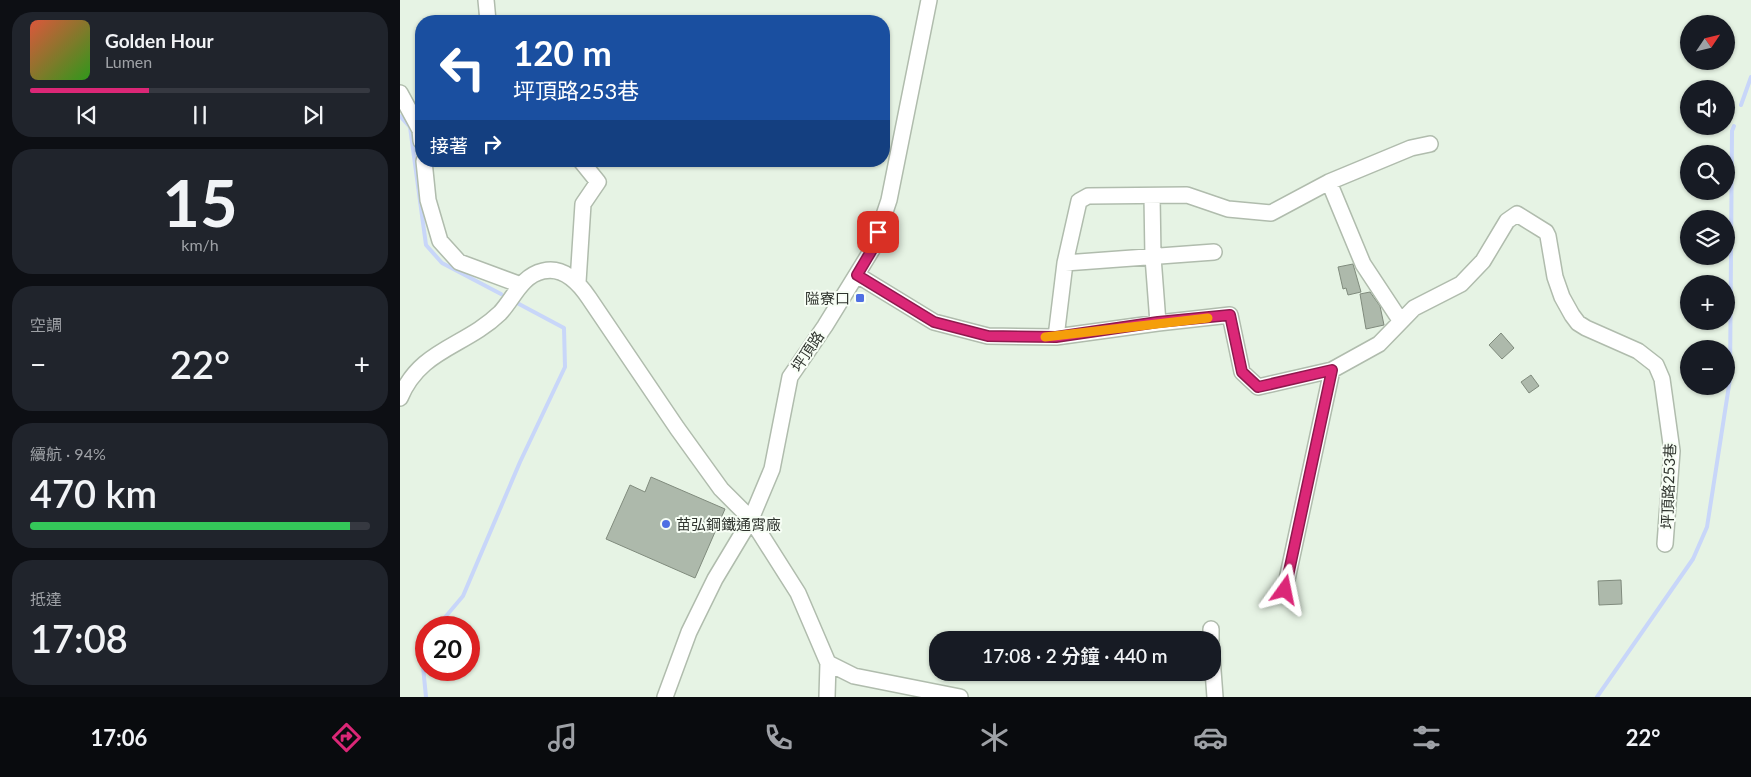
<!DOCTYPE html>
<html lang="zh-TW">
<meta charset="utf-8">
<style>
:root{--surface:#171b24;--page:#20242c;--text:#f1f3f6;--muted:#9ea1a6;--line:#363941;--accent:#db2777}
body{margin:0;font-family:Lato,"Noto Sans TC",sans-serif;background:var(--page);color:var(--text);height:100vh;display:flex;flex-direction:column;font-size:19px;white-space:nowrap}
*{box-sizing:border-box;margin:0}
p{font-size:16px;color:var(--muted)}
.icon{flex:none;width:28px;height:28px;fill:none;stroke:currentColor;stroke-width:2;stroke-linecap:round;stroke-linejoin:round}
.map{position:relative;flex:1;overflow:hidden}
.side{display:flex;flex-direction:column;gap:12px;padding:12px;background:#0d0f14;width:400px}
.side>*{flex:none}
.hud{position:absolute;left:15px;top:15px;width:475px;height:152px;border-radius:20px;box-shadow:0 1px 4px #0004;background:#1a4fa0;color:#fff;overflow:hidden}
.needle{width:32px;rotate:55deg}
.fabs{position:absolute;left:1280px;top:15px;display:grid;gap:10px}
.fabs a{display:grid;place-items:center;width:55px;height:55px;border-radius:50%;background:var(--surface);box-shadow:0 1px 4px #0004;font-size:25px}
.speed{position:absolute;left:15px;top:616px;display:flex;gap:10px;font-size:25px;font-weight:700;text-align:center}
.speed>*{display:grid;place-content:center;width:65px;height:65px;border-radius:50%;background:var(--surface);box-shadow:0 1px 4px #0004;line-height:1}
.speed .limit{border:8px solid #d22;background:#fff;color:#111}
.pin{position:absolute;display:grid;place-items:center;width:42px;height:42px;color:#fff;margin:-21px;border-radius:10px;box-shadow:0 2px 8px #0006}
.me{position:absolute;width:55px;margin:-28px;rotate:12deg;stroke-linejoin:round;filter:drop-shadow(0 0 4px #0008)}
.turn{display:flex;align-items:center;gap:18px;height:105px;padding:0 15px;font-size:22px}
.turn .icon{width:65px;height:65px;stroke-width:2.5}
.turn b{display:block;font-size:35px;line-height:42px}
.then{display:flex;align-items:center;height:48px;padding:0 15px;background:#0003;gap:10px;font-size:19px}
.big{font-size:38px;font-weight:600;line-height:1.1}
.side .tile{flex:1;display:flex;flex-direction:column;justify-content:center;gap:8px;min-width:0;padding:0 18px;border-radius:20px;background:var(--page)}
.side .dial{align-items:center;gap:0}
.dial b{font-size:65px;line-height:1}
.song{display:flex;align-items:center;gap:15px}
.cover{width:60px;height:60px;border-radius:8px;background:linear-gradient(135deg,hsl(10 70% 55%),hsl(110 70% 35%))}
.played{height:5px;border-radius:2px;background:linear-gradient(90deg,var(--accent) 35%,var(--line) 35%)}
.keys{display:flex;justify-content:space-around;direction:ltr}
.heat{display:flex;justify-content:space-between;align-items:center;font-size:28px;direction:ltr}
.charge{height:8px;border-radius:4px;background:linear-gradient(90deg,#34c759 94%,var(--line) 0)}
.trip{position:absolute;left:529px;top:631px;width:292px;height:50px;border-radius:20px;background:var(--surface);box-shadow:0 1px 4px #0004;font-weight:600;line-height:50px;text-align:center}
.tabs{display:flex;height:80px;justify-content:space-around;align-items:center;background:#090b0e;color:var(--muted)}
.tabs .icon{width:35px;height:35px}
.tabs .active{color:var(--accent)}
.tabs b{font-size:22px;color:var(--text)}
main{display:flex;flex:1;min-height:0}
.map>svg:first-child{display:block}
.lines{fill:none;stroke-linecap:round;stroke-linejoin:round}
.stream{stroke:#c8d6f9;stroke-width:4}
.building{fill:#adb9ab;stroke:#808b7d}
.minor-casing{stroke:#b0bcad;stroke-width:18}
.minor{stroke:#fff;stroke-width:15}
.route-casing{stroke:#8e194d;stroke-width:12}
.route{stroke:#db2777;stroke-width:9}
.slow{stroke:#f59e0b;stroke-width:9}
.poi-dot{fill:#4e6fe3;stroke:#f7fef5;stroke-width:2}
.labels{text-anchor:middle;dominant-baseline:central;stroke-width:4;stroke-linejoin:round;paint-order:stroke}
.poi-label{font-size:15px;fill:#30352f;stroke:#f7fef5;text-anchor:end}
.street-label{font-size:15px;fill:#30352f;stroke:#f7fef5}
</style>
<main>
<section class="side">
<div class="tile">
<div class="song"><i class="cover"></i><div><b>Golden Hour</b><p>Lumen</p></div></div>
<div class="played"></div>
<div class="keys"><svg class="icon" aria-label="previous" viewBox="0 0 24 24"><path d="M18 5L8 12l10 7zM5 5v14"/></svg><svg class="icon" aria-label="pause" viewBox="0 0 24 24"><path d="M8 5v14M16 5v14"/></svg><svg class="icon" aria-label="next" viewBox="0 0 24 24"><path d="M6 5l10 7-10 7zM19 5v14"/></svg></div>
</div>
<div class="tile dial"><b>15</b><p>km/h</p></div>
<div class="tile"><p>空調</p>
<div class="heat"><a>−</a><b class="big">22°</b><a>+</a></div>
</div>
<div class="tile"><p>續航 · 94%</p><b class="big">470 km</b><div class="charge"></div></div>
<div class="tile"><p>抵達</p><b class="big">17:08</b></div>
</section>
<div class="map">
<svg width="1351" height="697" viewBox="0 0 1351 697">
<rect width="100%" height="100%" fill="#e6f3e4"/>
<g class="lines">
<!-- stream -->
<path class="stream" d="M 1341,105 L 1351,77
M 0,116 L 10,127 L 26,245 L 42,263 L 101,294
M 36,628 L 63,596 L 120,462 L 165,367 L 164,328 L 119,304
M 26,639 L 21,646 L 26,697
M 1197,697 L 1293,559 L 1307,527 L 1330,379 L 1332,131 L 1334,126"/>
</g>
<!-- building -->
<path class="building" d="M 953,264 L 961,292 L 948,295 L 946,288 L 943,289 L 938,267 Z
M 970,292 L 980,306 L 984,325 L 966,329 L 960,294 Z
M 1101,333 L 1114,348 L 1102,359 L 1089,345 Z
M 1131,375 L 1139,386 L 1129,393 L 1121,382 Z
M 251,477 L 325,509 L 295,578 L 206,539 L 230,485 L 245,492 Z
M 1221,580 L 1222,604 L 1199,605 L 1198,581 Z"/>
<g class="lines">
<!-- minor casing -->
<g class="minor-casing">
<path id="minor" d="M 86,0 L 88,21
M 0,93 L 20,130 L 21,141
M 24,161 L 28,200 L 40,241 L 59,262 L 121,285
M 752,196 L 753,257 L 758,323
M 665,263 L 814,252
M 457,275 L 534,322 L 588,336 L 656,337 L 758,323 L 830,315 L 842,372 L 858,387 L 932,370 L 979,344 L 1014,308 L 1061,284 L 1083,261 L 1107,221 L 1117,214 L 1146,232 L 1148,236 L 1155,277 L 1162,297 L 1172,315 L 1178,323 L 1186,328 L 1238,351 L 1256,365 L 1262,379 L 1272,451 L 1265,544
M 178,282 L 183,204 L 198,182 L 181,161
M 1000,320 L 963,264 L 929,182 L 1011,148 L 1030,144
M 656,337 L 665,263 L 679,201 L 688,196 L 787,195 L 828,209 L 871,213 L 929,182
M 0,398 C 20,349 65,347 100,313 C 114,298 121,276 143,271 C 163,266 179,283 189,298 L 277,428 L 321,489 L 351,519 L 398,593 L 428,663 L 454,676 L 560,697
M 885,589 L 932,370
M 811,629 L 811,640
M 812,657 L 815,697
M 265,697 L 289,632 L 315,579 L 351,519 L 372,469 L 390,377 L 425,326 L 473,248 L 489,200 L 529,0
M 427,697 L 428,663"/>
</g>
<!-- minor -->
<use href="#minor" class="minor"/>
</g>
<g class="lines">
<!-- route casing -->
<g class="route-casing">
<path id="route" d="M 478,232 L 473,248 L 457,275 L 534,322 L 588,336 L 656,337 L 758,322 L 830,315 L 842,372 L 858,387 L 932,370 L 885,590"/>
</g>
<!-- route -->
<use href="#route" class="route"/>
<!-- slow -->
<path class="slow" d="M 645,337 L 808,318"/>
</g>
<!-- markers -->
<g class="poi-dot">
<rect x="455" y="293" width="10" height="10" rx="2.5"/>
<circle cx="266" cy="524" r="5"/>
</g>
<g class="labels">
<!-- poi labels -->
<g class="poi-label">
<text x="450" y="298">隘寮口</text>
<text x="276" y="524" text-anchor="start">苗弘鋼鐵通霄廠</text>
</g>
<!-- street labels -->
<g class="street-label">
<text transform="translate(407 351) rotate(-56)">坪頂路</text>
<text transform="translate(1268 486) rotate(-88)">坪頂路253巷</text>
</g>
</g>
</svg>
<div class="fabs">
<a><svg class="needle" viewBox="-14 -14 28 28"><path d="M0-13l5 13h-10z" fill="#e53935"/><path d="M0 13l5-13h-10z" fill="#9ea1a6"/></svg></a>
<a><svg class="icon" aria-label="sound" viewBox="0 0 24 24"><path d="M4 9h4l5-4v14l-5-4H4zM17 9q2 3 0 6"/></svg></a>
<a><svg class="icon" aria-label="search" viewBox="0 0 24 24"><circle cx="10" cy="10" r="6"/><path d="M15 15l6 6"/></svg></a>
<a><svg class="icon" aria-label="layers" viewBox="0 0 24 24"><path d="M12 4l9 5-9 5-9-5zM3 14l9 5 9-5"/></svg></a>
<a>+</a>
<a>−</a>
</div>
<div class="speed"><div class="limit">20</div></div>
<div class="pin" style="left:478px;top:232px;background:#d93025"><svg class="icon" aria-label="arrive" viewBox="0 0 24 24"><path d="M6 21V4h12l-3 4 3 4H6"/></svg></div>
<svg class="me" style="left:885px;top:590px" viewBox="-20 -20 40 40"><path d="M0-17L14 15 0 8-14 15z" fill="#db2777" stroke="#fff" stroke-width="4"/></svg>
<div class="trip">17:08 · 2 分鐘 · 440 m</div>
<div class="hud">
<div class="turn"><svg class="icon" aria-label="left" viewBox="0 0 24 24"><path d="M17 20v-9H6M10 6l-5 5 5 5"/></svg><div><b>120 m</b>坪頂路253巷</div></div>
<div class="then">接著<svg class="icon" aria-label="right" viewBox="0 0 24 24"><path d="M7 20v-9h11M14 6l5 5-5 5"/></svg></div>
</div>
</div>
</main>
<nav class="tabs">
<b>17:06</b>
<svg class="icon active" aria-label="directions" viewBox="0 0 24 24"><path d="M12 3l9 9-9 9-9-9zM9 14v-3h6M13 9l2 2-2 2"/></svg>
<svg class="icon" aria-label="music" viewBox="0 0 24 24"><path d="M9 18V5l10-2v13"/><circle cx="6" cy="18" r="3"/><circle cx="16" cy="16" r="3"/></svg>
<svg class="icon" aria-label="phone" viewBox="0 0 24 24"><path d="M5 4h4l2 5-3 2q2 4 5 5l2-3 5 2v4C11 20 4 13 5 4z"/></svg>
<svg class="icon" aria-label="climate" viewBox="0 0 24 24"><path d="M12 3v18M4 7l16 10M4 17L20 7"/></svg>
<svg class="icon" aria-label="car" viewBox="0 0 24 24"><path d="M5 17H2v-5l4-1 3-4h7l3 4 3 1v5h-3M9 17h6M6 11h13"/><circle cx="7" cy="17" r="2"/><circle cx="17" cy="17" r="2"/></svg>
<svg class="icon" aria-label="filters" viewBox="0 0 24 24"><path d="M4 7h16M4 17h16"/><circle cx="9" cy="7" r="2"/><circle cx="15" cy="17" r="2"/></svg>
<b>22°</b>
</nav>
